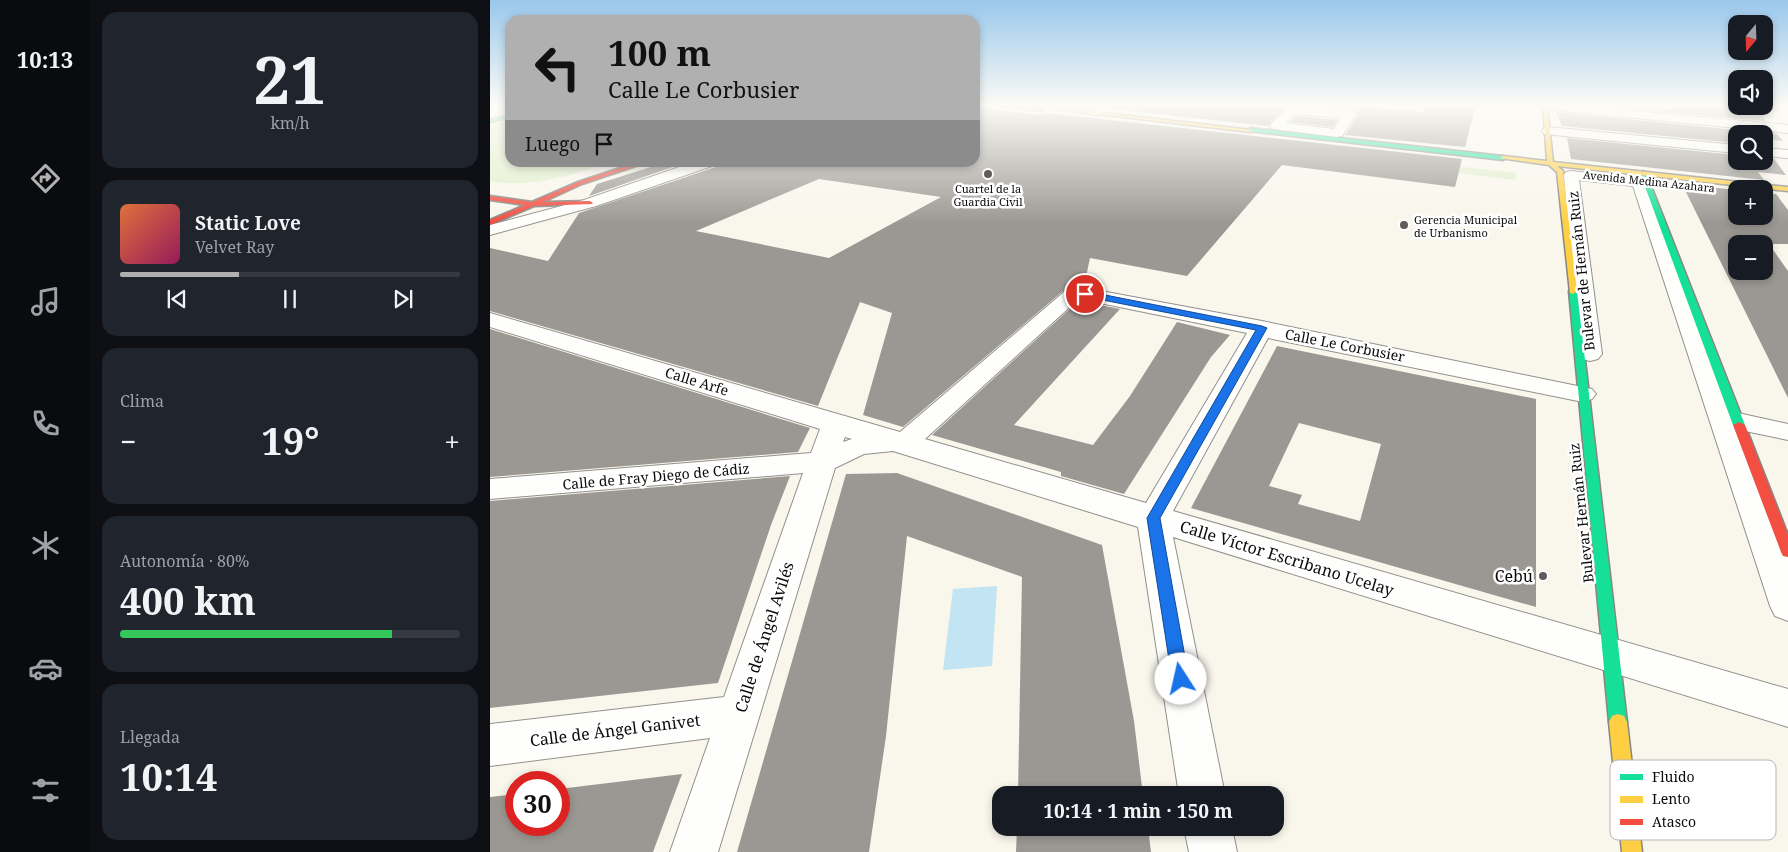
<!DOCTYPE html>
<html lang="es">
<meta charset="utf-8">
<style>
:root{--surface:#171b24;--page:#20242c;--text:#f1f3f6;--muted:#9ea1a6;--line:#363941;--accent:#afb0af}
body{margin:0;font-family:"Noto Serif",serif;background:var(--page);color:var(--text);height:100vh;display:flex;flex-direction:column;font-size:19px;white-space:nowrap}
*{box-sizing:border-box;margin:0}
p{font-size:16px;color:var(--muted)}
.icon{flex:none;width:28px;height:28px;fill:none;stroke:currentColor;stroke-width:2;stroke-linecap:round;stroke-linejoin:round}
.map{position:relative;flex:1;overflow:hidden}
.drawer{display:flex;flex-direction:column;gap:12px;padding:12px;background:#0d0f14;width:400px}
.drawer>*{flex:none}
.banner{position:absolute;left:15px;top:15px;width:475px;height:152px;border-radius:15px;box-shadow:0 2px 8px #0003;background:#afb0af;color:#111;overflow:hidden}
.needle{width:32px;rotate:199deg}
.fabs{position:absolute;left:1238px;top:15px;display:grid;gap:10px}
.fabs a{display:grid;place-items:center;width:45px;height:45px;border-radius:10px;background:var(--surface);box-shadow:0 2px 8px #0003;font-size:25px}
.speed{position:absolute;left:15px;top:771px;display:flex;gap:10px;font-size:25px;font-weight:700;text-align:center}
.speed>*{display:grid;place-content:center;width:65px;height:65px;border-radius:50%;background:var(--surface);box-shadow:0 2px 8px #0003;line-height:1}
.speed .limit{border:8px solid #d22;background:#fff;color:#111}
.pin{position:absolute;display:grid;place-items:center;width:42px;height:42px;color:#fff;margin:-21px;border:2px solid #fff;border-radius:50%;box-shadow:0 1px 5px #0007}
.me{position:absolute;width:55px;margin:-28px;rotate:350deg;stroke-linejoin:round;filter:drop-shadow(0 0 4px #0008)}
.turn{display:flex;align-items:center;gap:18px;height:105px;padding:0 20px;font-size:22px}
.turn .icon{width:65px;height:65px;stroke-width:2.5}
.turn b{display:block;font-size:35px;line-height:42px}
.then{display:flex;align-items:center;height:48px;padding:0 20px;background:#0003;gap:10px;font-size:19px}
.big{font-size:38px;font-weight:700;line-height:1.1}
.drawer .tile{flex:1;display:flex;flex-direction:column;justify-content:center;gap:8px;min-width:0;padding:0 18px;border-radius:15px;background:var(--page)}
.drawer .dial{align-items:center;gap:0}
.dial b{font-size:65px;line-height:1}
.song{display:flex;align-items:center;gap:15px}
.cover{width:60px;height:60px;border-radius:8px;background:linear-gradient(135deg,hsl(20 70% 55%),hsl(330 70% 35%))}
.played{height:5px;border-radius:2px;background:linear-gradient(90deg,var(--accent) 35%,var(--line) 35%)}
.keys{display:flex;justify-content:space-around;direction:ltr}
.heat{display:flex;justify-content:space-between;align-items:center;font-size:28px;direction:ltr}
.charge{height:8px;border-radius:4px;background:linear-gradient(90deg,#34c759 80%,var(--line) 0)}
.trip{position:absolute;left:502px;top:786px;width:292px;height:50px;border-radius:15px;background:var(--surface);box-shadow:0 2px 8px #0003;font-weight:700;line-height:50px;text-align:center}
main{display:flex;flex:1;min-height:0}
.tab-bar{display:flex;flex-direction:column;width:90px;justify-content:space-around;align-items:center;background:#090b0e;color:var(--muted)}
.tab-bar .icon{width:35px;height:35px}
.tab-bar .current{color:var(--accent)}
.tab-bar b{font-size:22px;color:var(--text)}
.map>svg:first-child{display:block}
.green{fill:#e2eecc}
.water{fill:#c3e4f2}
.building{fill:#9b9893;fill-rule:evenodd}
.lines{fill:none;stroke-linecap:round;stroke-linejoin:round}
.street-casing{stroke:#92908c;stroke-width:2}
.fast-casing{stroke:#888782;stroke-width:3}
.slow-casing{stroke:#888782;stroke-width:3}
.jam-casing{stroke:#888782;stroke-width:3}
.street{fill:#fefefc;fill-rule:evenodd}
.fast{fill:#16e098;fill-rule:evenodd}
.slow{fill:#ffcf43;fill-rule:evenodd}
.jam{fill:#f24e42;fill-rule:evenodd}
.route{fill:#1a73e8;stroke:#114b97}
.poi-dot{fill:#5e5d59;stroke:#fff;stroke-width:2}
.labels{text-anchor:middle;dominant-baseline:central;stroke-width:5;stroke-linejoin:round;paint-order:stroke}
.far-street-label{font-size:11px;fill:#0a0a0a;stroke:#fff}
.far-poi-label{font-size:11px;fill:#0a0a0a;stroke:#fff}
.street-label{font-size:14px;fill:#0a0a0a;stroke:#fff}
.near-street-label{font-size:16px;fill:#0a0a0a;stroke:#fff}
.near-poi-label{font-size:16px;fill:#0a0a0a;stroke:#fff;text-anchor:end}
.key{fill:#fff;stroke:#b6b6b6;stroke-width:1}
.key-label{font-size:14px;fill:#0a0a0a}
</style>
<main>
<nav class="tab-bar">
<b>10:13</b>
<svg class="icon current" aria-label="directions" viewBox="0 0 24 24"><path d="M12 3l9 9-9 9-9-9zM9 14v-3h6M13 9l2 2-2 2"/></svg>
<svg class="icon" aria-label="music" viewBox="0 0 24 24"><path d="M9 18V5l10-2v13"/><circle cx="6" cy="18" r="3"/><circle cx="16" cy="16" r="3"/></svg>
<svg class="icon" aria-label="phone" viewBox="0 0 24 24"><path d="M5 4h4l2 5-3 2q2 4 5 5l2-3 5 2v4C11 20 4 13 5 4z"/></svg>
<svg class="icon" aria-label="climate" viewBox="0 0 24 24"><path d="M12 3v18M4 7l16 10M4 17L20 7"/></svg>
<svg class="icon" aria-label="car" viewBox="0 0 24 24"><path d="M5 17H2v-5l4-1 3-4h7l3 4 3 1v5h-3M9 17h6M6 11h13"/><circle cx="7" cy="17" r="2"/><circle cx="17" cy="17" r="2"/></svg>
<svg class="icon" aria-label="filters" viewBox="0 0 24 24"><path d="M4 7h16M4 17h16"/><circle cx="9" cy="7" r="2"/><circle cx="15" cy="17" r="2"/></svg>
</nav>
<section class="drawer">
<div class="tile dial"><b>21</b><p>km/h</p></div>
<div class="tile">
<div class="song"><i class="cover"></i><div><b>Static Love</b><p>Velvet Ray</p></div></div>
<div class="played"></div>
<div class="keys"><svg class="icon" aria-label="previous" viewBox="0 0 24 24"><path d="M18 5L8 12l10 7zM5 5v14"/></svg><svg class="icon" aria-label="pause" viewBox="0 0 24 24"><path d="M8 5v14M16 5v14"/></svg><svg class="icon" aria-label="next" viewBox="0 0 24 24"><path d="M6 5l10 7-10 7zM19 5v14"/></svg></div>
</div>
<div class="tile"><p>Clima</p>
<div class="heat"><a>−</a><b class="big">19°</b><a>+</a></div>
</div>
<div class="tile"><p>Autonomía · 80%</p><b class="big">400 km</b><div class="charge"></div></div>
<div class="tile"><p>Llegada</p><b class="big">10:14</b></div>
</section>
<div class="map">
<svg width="1298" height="852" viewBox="0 0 1298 852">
<rect width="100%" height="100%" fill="#f9f6ec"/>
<!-- green -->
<path class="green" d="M 20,121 L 20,162 L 119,163 C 80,175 40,189 0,181 L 0,126 Z
M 939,163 L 1026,173 L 1025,180 L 937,169 Z"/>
<!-- water -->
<path class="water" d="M 507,586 L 502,666 L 453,670 L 463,589 Z"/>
<!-- building -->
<path class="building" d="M 485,105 L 498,105 L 506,110 L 552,115 L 557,113 L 972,159 L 965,187 L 792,165 L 697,276 L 600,258 L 594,286 L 573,291 L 413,427 L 373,415 L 402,313 L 370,302 L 328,406 L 0,311 L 0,248 L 58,261 L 89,213 L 226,167 L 229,162 L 485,162 ZM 329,179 L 451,197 L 339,258 L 206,231 Z
M 627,105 L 799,105 L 781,122 L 778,126 L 622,109 Z
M 814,105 L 857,105 L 933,112 L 936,105 L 986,105 L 975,147 L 855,135 L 868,115 L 866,110 L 855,107 L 850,109 Z
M 1097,105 L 1128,105 L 1183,109 L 1180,105 L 1264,106 L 1276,121 Z
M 1066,112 L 1287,134 L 1293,141 L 1275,139 L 1281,145 L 1274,144 L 1274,134 L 1246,134 L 1246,143 L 1072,126 Z
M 806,116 L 808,116 L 848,120 L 843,127 L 800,122 Z
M 1077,138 L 1246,155 L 1246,161 L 1274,161 L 1274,158 L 1284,159 L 1296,175 L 1268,172 L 1274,180 L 1081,159 Z
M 164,162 L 197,162 L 99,196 L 107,184 L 161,167 Z
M 1192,184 L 1246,190 L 1246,216 L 1274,216 L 1274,193 L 1286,194 L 1298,210 L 1298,244 L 1279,244 L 1298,271 L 1298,398 ZM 1246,244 L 1274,244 L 1274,271 L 1246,271 Z
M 595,302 L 630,309 L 524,425 L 603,445 L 640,396 L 687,322 L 740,335 L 721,357 L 634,494 L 571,476 L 571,472 L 442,435 L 584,305 Z
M 0,329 L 320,428 L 308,452 L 0,477 Z
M 787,346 L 1046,399 L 1046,607 L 701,508 ZM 809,423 L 891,444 L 870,521 L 808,504 L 812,495 L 779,486 Z
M 407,473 L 612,545 L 644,721 L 653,795 L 528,795 L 532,577 L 417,536 L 396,736 L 379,852 L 247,852 L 356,474 Z
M 300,476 L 281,525 L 228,683 L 0,708 L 0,501 Z
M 192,774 L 163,852 L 0,852 L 0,797 L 26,794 L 26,825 L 69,825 L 69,789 Z
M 527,828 L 658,828 L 661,852 L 526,852 Z"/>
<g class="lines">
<!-- street casing -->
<g class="street-casing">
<path id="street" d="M 611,105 L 625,105 L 609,115 L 601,115 L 599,113 Z
M 811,105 L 816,108 L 850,111 L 855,109 L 864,111 L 866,114 L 852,136 L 847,137 L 782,129 L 780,126 L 782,123 L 800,106 ZM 805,114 L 808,114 L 851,118 L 844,129 L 796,123 Z
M 1050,105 L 1079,105 L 1298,125 L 1298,133 L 1055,109 L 1051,108 Z
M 1058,127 L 1246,145 L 1246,153 L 1054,134 L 1052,131 L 1054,128 Z
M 1274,148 L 1298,150 L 1298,158 L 1274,156 Z
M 204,162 L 227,162 L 225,165 L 106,206 L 0,235 L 0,225 L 94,200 Z
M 1081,171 L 1154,179 L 1244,414 L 1248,413 L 1298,424 L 1298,440 L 1250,430 L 1298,557 L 1298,621 L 1285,616 L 1280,606 L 1143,186 L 1089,180 L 1112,354 L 1108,359 L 1100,361 L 1092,359 L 1088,354 L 1074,175 L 1076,172 Z
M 595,288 L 772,321 L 1102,389 L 1106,394 L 1102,399 L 1093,402 L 778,338 L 683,511 L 1298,689 L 1298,727 L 683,537 L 735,795 L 689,795 L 648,527 L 403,451 L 374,454 L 345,468 L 228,852 L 180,852 L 220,738 L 0,766 L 0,724 L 234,697 L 313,473 L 0,499 L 0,479 L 321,453 L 330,429 L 0,327 L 0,313 L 410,432 L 574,292 ZM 595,300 L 757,333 L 656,503 L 435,439 L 583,304 L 587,301 ZM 355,437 L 362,439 L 353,442 Z
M 694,828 L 742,828 L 747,852 L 699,852 Z"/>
</g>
<!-- fast casing -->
<g class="fast-casing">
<path id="fast" d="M 20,115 L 20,117 L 0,122 L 0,120 Z
M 760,128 L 1013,156 L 1016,158 L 1013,160 L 758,131 Z
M 1153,171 L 1156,173 L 1255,425 L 1253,427 L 1249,428 L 1243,425 L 1150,173 Z
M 1083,288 L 1087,291 L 1137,722 L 1134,728 L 1128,730 L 1122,728 L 1119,722 L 1079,291 Z"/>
</g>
<!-- slow casing -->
<g class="slow-casing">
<path id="slow" d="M 504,105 L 554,110 L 552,111 Z
M 531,105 L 544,105 L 763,130 L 760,132 Z
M 1053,105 L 1057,105 L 1063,162 L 1298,187 L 1298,191 L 1067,166 L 1073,171 L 1087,291 L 1083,294 L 1080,293 L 1067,172 L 1059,165 L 1010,158 L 1013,156 L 1057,161 Z
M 1128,714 L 1134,716 L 1137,722 L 1152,852 L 1132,852 L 1119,722 L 1122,716 Z"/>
</g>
<!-- jam casing -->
<g class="jam-casing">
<path id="jam" d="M 148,162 L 158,162 L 92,184 L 53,202 L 100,201 L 103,203 L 102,204 L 44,206 L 0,225 L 0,220 L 35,205 L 0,200 L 0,196 L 42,202 L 88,182 Z
M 1249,422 L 1255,425 L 1298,535 L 1298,557 L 1293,556 L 1291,552 L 1243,425 Z"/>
</g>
<!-- street -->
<use href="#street" class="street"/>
<!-- fast -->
<use href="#fast" class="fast"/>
<!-- slow -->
<use href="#slow" class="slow"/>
<!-- jam -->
<use href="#jam" class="jam"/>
</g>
<!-- sky -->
<linearGradient id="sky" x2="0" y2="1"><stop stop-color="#99c7ec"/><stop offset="0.47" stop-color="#fcfbf6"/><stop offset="1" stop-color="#fcfbf6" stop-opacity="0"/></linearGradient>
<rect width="1298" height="224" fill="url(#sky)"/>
<!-- route -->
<path class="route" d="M 595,291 L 772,326 L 777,328 L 670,518 L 699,679 L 697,684 L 691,687 L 685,684 L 682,679 L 657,518 L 766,330 L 592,296 L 592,292 Z"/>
<!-- markers -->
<g class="poi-dot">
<circle cx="498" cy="174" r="5"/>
<circle cx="914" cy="225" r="5"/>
<circle cx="1053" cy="576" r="5"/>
</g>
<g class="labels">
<!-- far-street labels -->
<g class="far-street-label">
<text transform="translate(1159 181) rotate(6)">Avenida Medina Azahara</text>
</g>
<!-- far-poi labels -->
<g class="far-poi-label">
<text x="498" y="188">Cuartel de la<tspan x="498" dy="13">Guardia Civil</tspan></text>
<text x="924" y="219" text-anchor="start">Gerencia Municipal<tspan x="924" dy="13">de Urbanismo</tspan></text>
</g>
<!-- street labels -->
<g class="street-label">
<text transform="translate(1091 271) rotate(-96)">Bulevar de Hernán Ruiz</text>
<text transform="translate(855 345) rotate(11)">Calle Le Corbusier</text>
<text transform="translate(207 381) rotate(17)">Calle Arfe</text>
<text transform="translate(166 476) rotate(-5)">Calle de Fray Diego de Cádiz</text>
<text transform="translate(1091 513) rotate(-96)">Bulevar Hernán Ruiz</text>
</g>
<!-- near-street labels -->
<g class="near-street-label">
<text transform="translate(797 558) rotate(17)">Calle Víctor Escribano Ucelay</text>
<text transform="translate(274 637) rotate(-72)">Calle de Ángel Avilés</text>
<text transform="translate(125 730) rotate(-7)">Calle de Ángel Ganivet</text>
</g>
<!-- near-poi labels -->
<g class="near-poi-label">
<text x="1043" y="576">Cebú</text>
</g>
</g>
<!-- legend -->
<rect x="1120" y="760" width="166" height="80" rx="8" class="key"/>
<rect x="1130" y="774" width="23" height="6" fill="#16e098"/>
<rect x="1130" y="796" width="23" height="7" fill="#ffcf43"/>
<rect x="1130" y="819" width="23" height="6" fill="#f24e42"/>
<g class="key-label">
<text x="1162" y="782">Fluido</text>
<text x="1162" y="804">Lento</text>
<text x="1162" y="827">Atasco</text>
</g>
</svg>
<div class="fabs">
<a><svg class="needle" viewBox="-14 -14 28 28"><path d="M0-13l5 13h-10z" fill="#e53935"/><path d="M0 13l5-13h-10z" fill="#9ea1a6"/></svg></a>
<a><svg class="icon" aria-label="sound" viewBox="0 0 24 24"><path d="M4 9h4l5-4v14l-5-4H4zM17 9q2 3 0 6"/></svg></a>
<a><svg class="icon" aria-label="search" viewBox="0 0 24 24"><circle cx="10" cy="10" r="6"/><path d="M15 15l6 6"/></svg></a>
<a>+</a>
<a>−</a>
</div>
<div class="speed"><div class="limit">30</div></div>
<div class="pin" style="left:595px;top:294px;background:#d93025"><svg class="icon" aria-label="arrive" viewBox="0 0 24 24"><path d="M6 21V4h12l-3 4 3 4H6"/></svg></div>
<svg class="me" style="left:691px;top:679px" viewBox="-20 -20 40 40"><circle r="19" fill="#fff"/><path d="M0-13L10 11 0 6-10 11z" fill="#1a73e8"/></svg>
<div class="trip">10:14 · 1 min · 150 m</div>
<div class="banner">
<div class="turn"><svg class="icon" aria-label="left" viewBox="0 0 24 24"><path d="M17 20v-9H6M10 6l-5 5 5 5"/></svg><div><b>100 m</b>Calle Le Corbusier</div></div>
<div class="then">Luego<svg class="icon" aria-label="arrive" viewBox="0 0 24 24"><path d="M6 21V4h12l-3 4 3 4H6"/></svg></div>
</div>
</div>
</main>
